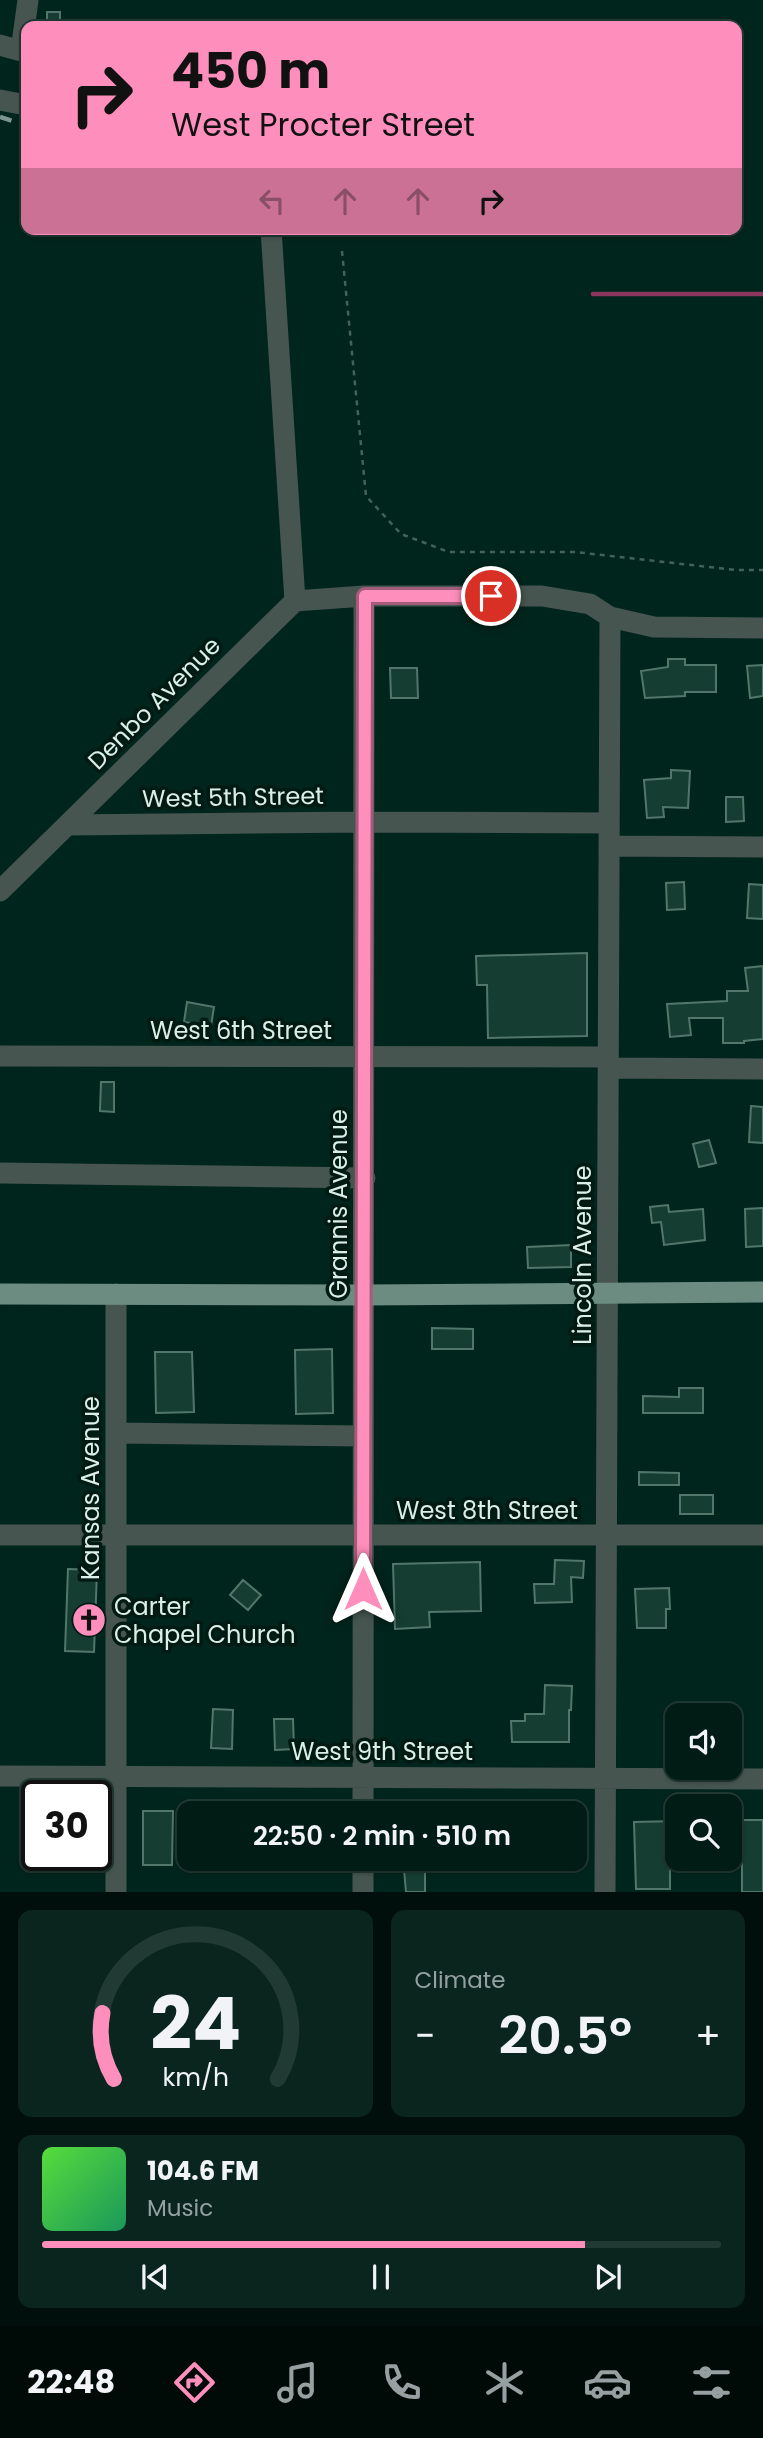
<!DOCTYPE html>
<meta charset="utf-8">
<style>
:root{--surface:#001c15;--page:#0a251e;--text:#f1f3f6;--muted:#95a1a0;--line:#223a34;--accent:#fe8ebb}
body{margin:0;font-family:Poppins,sans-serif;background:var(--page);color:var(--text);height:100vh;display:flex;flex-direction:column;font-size:26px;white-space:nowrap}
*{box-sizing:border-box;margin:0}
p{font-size:23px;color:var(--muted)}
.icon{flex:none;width:38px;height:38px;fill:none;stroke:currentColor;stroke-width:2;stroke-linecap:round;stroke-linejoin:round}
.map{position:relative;height:1892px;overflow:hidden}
.drawer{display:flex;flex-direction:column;gap:18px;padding:18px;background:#000f0c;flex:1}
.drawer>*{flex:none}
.top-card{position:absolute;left:21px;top:21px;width:721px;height:214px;border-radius:14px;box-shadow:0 2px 5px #0004,0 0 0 2px var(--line);background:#fe8ebb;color:#111;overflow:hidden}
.fabs{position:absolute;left:665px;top:1703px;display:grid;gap:14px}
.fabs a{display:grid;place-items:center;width:77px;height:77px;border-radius:14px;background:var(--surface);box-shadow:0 2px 5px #0004,0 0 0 2px var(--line);font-size:35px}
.speed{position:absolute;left:21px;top:1780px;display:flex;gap:14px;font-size:35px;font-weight:700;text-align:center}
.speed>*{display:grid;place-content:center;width:91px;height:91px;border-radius:50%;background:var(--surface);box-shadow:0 2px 5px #0004,0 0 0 2px var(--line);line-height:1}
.speed .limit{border:4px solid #111;border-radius:10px;background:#fff;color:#111}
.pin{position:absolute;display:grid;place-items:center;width:60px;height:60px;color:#fff;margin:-30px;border:4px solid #fff;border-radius:50%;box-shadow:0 2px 7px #0007}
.me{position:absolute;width:77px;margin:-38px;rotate:0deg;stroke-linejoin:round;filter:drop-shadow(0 0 5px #0008)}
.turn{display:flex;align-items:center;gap:24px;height:147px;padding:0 35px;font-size:32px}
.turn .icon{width:91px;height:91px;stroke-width:2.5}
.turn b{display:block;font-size:49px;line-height:60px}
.lanes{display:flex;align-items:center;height:66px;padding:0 35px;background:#0003;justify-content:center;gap:35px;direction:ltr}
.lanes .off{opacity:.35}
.big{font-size:52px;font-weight:600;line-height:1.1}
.drawer .tile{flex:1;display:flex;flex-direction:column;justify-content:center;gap:10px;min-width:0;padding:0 24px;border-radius:14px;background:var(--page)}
.drawer .dial{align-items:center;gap:0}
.dial svg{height:182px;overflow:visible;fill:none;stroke:var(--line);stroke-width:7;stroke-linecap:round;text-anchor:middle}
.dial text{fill:var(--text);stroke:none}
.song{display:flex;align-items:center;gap:21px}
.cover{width:84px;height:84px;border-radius:10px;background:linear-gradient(135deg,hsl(110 70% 55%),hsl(150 70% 35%))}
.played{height:7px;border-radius:4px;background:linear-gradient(90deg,var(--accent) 80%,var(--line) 80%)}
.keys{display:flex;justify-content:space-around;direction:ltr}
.heat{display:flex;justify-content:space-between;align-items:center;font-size:38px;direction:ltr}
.drawer .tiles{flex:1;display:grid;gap:18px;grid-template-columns:1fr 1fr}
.tile:last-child{grid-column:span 2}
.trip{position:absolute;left:177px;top:1801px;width:410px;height:70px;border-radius:14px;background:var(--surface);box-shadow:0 2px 5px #0004,0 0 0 2px var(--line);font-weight:600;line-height:70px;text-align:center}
.tabs{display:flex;height:112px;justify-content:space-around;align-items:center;background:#000b08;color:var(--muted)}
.tabs .icon{width:49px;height:49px}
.tabs .current{color:var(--accent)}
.tabs b{font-size:32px;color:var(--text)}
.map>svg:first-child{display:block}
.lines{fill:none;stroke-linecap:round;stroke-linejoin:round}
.stream{stroke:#8b365c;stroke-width:4.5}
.building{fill:#163d32;stroke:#51766a;stroke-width:2}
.path{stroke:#43625a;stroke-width:2.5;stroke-dasharray:5 5;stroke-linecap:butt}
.minor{stroke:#465550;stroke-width:21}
.major{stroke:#6c8c81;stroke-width:21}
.rail{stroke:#7c978f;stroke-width:4.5;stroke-dasharray:12 12;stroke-linecap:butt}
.route-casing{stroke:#a55c7a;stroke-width:18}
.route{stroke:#fe8ebb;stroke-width:12}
.labels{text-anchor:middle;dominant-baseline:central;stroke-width:7;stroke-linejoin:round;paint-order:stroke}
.street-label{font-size:24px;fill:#dbefe8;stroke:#011b13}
.poi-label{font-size:24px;fill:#dbefe8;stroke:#011b13;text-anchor:start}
</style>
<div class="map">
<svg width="763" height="1892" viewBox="0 0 763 1892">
<rect width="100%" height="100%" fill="#00251c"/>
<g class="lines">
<!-- stream -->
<path class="stream" d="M 593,294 L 763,294"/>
</g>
<!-- building -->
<path class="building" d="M 47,12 L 60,12 L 60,23 L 47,24 Z
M 668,659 L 685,659 L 685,665 L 716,665 L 716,692 L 685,692 L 685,696 L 645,698 L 641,671 L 668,667 Z
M 763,665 L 763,696 L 750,698 L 747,666 Z
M 390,668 L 417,668 L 418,698 L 391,698 Z
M 671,770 L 690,771 L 688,808 L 663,807 L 664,817 L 647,818 L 644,780 L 671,778 Z
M 726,797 L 743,797 L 744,821 L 726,822 Z
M 684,882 L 685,909 L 667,910 L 666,883 Z
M 749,884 L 763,885 L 763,919 L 747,918 Z
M 587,953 L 587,1036 L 488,1038 L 487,985 L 477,985 L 476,956 Z
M 763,966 L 763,1039 L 744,1041 L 744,1043 L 723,1043 L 723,1018 L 689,1018 L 691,1035 L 670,1037 L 667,1004 L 727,1001 L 727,991 L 748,991 L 745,968 Z
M 187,1002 L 214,1007 L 211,1026 L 184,1022 Z
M 101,1082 L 114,1082 L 114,1112 L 100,1111 Z
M 751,1106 L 763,1107 L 763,1143 L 749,1142 Z
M 709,1140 L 716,1163 L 699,1167 L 693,1144 Z
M 668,1205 L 669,1212 L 703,1209 L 705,1240 L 664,1245 L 661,1222 L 652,1223 L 650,1207 Z
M 763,1208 L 763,1246 L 746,1247 L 745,1209 Z
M 571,1245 L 571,1267 L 528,1268 L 527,1247 Z
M 432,1328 L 473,1329 L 473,1349 L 432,1349 Z
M 332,1349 L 333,1413 L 296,1414 L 295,1350 Z
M 155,1352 L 192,1352 L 194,1412 L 156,1413 Z
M 679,1388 L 703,1388 L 703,1413 L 643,1413 L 643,1396 L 679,1397 Z
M 639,1472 L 679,1473 L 679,1485 L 639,1485 Z
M 680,1495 L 713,1495 L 713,1514 L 680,1514 Z
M 555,1560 L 584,1561 L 583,1578 L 571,1577 L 572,1602 L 535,1603 L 534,1584 L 554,1584 Z
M 480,1562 L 481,1611 L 429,1612 L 430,1627 L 395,1629 L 393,1564 Z
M 68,1569 L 97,1570 L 94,1652 L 65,1651 Z
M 243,1580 L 261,1595 L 248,1610 L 230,1595 Z
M 669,1588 L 670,1609 L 666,1609 L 666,1628 L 637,1628 L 635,1589 Z
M 545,1685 L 572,1686 L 571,1710 L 569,1710 L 569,1742 L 512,1742 L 511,1721 L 525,1721 L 525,1714 L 544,1714 Z
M 213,1709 L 233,1710 L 232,1749 L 211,1748 Z
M 274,1719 L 293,1719 L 294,1749 L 275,1750 Z
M 143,1811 L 173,1811 L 172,1865 L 143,1865 Z
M 742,1820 L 763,1820 L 763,1892 L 742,1892 Z
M 677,1821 L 677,1865 L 670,1866 L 670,1889 L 636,1889 L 634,1822 Z
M 403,1858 L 425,1858 L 425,1892 L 406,1892 Z"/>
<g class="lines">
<!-- path -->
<path class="path" d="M 342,251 L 366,496 L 401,534 L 449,552 L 575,552 L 736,570 L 763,570"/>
<!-- minor -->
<path class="minor" d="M 0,45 L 21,51 L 28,0
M 0,100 L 26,105
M 271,229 L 295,601
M 68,825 L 364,822 L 609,823
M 609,846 L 763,847
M 0,891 L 295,601 L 364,596 L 542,596 L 590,604 L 610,617 L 654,627 L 763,628
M 0,1056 L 608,1057
M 609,1068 L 763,1069
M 0,1173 L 365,1178
M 116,1294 L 116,1892
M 116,1433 L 363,1436
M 0,1535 L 763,1535
M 0,1776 L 763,1779
M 363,1813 L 364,596
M 363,1892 L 363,1858
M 605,1892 L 610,617"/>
<!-- major -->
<path class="major" d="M 0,1294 L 365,1295 L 763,1292"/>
<!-- rail -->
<path class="rail" d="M 0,117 L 26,125"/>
</g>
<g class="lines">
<!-- route casing -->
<g class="route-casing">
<path id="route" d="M 363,1589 L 365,596 L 491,596"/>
</g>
<!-- route -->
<use href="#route" class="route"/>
</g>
<!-- icons -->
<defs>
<g id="church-disc" transform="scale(1.75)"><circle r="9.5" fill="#fe8ebb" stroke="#011b13"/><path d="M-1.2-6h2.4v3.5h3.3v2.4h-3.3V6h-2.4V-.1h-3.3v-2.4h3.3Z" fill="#111"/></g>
</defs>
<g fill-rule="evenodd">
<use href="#church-disc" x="89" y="1620"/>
</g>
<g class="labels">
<!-- street labels -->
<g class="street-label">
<text transform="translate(154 703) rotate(-45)">Denbo Avenue</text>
<text transform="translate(233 797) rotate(-1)">West 5th Street</text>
<text x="241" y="1030">West 6th Street</text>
<text transform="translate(338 1204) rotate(-90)">Grannis Avenue</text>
<text transform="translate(582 1255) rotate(-90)">Lincoln Avenue</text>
<text transform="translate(90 1488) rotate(-90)">Kansas Avenue</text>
<text x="487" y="1510">West 8th Street</text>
<text x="382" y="1751">West 9th Street</text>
</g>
<!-- poi labels -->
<g class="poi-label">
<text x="114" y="1606">Carter<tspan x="114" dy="28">Chapel Church</tspan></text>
</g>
</g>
</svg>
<div class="fabs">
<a><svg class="icon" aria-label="sound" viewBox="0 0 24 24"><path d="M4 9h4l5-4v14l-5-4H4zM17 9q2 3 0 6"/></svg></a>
<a><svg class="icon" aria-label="search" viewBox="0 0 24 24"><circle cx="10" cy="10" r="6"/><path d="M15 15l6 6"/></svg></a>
</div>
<div class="speed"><div class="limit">30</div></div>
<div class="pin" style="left:491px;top:596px;background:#d93025"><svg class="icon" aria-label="arrive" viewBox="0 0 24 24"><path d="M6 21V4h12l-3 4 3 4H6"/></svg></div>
<svg class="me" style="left:363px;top:1589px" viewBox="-20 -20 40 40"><path d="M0-17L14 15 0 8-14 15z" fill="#fe8ebb" stroke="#fff" stroke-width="4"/></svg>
<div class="trip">22:50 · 2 min · 510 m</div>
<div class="top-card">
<div class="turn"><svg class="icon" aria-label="right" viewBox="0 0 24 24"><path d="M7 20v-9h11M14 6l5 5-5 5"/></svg><div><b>450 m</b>West Procter Street</div></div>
<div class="lanes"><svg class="icon off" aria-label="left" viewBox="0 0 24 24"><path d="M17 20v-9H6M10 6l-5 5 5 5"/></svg><svg class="icon off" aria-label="ahead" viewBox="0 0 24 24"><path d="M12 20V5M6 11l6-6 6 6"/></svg><svg class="icon off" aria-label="ahead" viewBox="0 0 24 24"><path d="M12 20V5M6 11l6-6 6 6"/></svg><svg class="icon" aria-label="right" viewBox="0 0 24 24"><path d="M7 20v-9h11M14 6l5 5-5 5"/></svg></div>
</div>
</div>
<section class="drawer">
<div class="tiles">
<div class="tile dial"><svg viewBox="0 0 100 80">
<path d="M14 69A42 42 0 1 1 86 69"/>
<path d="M14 69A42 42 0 0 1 9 40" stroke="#fe8ebb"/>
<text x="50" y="56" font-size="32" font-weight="700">24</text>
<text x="50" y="72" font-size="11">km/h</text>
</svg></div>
<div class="tile"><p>Climate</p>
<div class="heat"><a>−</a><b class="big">20.5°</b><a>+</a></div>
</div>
<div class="tile">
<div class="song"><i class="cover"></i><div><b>104.6 FM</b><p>Music</p></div></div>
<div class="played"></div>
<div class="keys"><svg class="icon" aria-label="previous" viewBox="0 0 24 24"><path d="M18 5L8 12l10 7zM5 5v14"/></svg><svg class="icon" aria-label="pause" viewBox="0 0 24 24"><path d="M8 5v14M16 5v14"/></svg><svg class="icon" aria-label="next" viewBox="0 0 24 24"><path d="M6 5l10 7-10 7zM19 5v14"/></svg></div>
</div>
</div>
</section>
<nav class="tabs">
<b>22:48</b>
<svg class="icon current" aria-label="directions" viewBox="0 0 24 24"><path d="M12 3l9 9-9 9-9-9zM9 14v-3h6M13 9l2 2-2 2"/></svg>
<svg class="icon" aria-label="music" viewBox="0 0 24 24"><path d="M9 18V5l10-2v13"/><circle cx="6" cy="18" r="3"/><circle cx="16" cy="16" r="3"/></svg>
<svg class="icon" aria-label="phone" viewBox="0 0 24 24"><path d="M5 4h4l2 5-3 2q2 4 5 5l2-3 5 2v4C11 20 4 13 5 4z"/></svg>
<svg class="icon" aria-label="climate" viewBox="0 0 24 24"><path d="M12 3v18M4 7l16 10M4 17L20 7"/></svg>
<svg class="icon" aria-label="car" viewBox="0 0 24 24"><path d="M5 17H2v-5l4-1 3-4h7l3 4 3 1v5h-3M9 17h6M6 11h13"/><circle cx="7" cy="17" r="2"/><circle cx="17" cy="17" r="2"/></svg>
<svg class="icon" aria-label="filters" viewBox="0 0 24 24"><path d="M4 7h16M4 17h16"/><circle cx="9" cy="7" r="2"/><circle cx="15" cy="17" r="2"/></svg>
</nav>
